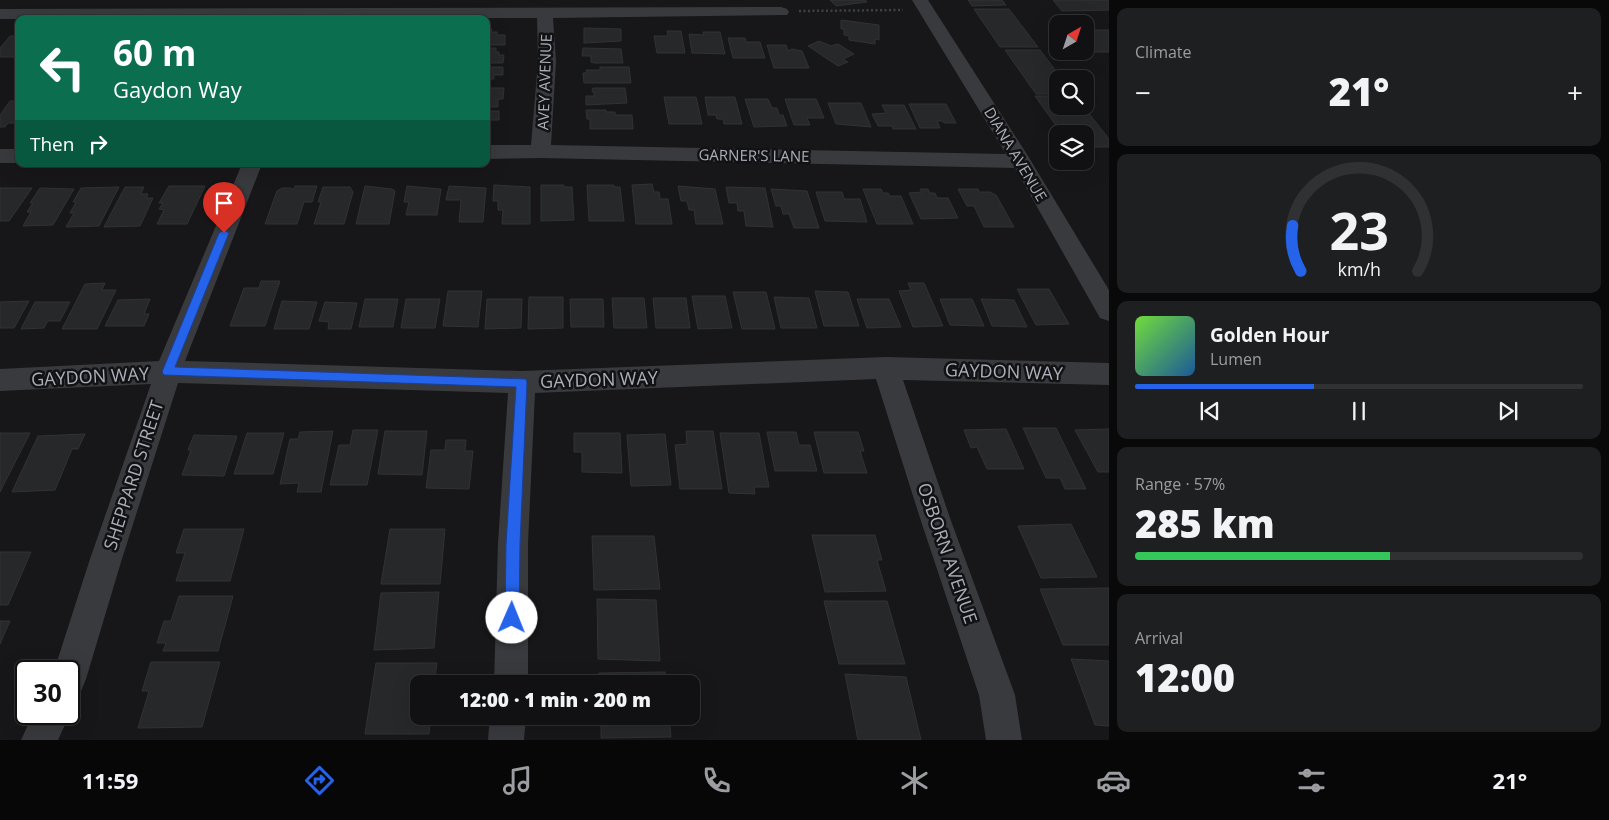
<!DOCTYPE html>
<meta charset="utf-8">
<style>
:root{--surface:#111113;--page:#1e1f21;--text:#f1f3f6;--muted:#9c9da0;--line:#303133;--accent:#2563eb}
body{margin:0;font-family:"Open Sans",sans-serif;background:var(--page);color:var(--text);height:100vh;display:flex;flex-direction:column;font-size:19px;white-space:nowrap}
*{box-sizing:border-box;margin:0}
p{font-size:16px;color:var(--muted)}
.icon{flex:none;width:28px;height:28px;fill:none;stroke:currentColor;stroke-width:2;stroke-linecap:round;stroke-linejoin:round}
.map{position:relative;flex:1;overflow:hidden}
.sheet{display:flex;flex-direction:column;gap:8px;padding:8px;background:#09090a;width:500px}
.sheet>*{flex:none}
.hud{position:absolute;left:15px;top:15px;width:475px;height:152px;border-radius:10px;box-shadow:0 5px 20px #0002,0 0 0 1px var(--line);background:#0b6e4f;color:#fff;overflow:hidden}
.needle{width:32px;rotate:39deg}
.controls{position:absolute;left:1049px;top:15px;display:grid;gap:10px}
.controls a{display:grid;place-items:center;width:45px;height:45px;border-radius:10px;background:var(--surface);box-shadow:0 5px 20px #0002,0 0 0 1px var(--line);font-size:25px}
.speed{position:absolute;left:15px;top:660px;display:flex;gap:10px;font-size:25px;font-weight:700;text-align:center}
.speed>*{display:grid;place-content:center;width:65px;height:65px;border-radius:50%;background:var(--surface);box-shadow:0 5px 20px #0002,0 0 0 1px var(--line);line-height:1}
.speed .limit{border:2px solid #111;border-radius:8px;background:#fff;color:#111}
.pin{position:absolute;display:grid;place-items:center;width:42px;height:42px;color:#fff;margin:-51px -21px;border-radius:50% 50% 50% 0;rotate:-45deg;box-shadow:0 0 5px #0007}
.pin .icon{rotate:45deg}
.me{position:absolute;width:55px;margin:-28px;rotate:1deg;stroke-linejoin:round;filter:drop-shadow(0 0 4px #0008)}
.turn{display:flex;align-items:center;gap:18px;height:105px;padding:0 15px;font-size:22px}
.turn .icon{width:65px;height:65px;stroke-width:2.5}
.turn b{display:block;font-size:35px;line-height:42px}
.then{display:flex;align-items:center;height:48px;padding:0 15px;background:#0003;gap:10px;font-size:19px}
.big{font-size:38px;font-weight:800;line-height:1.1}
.sheet .tile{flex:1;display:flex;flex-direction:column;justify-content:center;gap:8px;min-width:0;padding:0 18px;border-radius:10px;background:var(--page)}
.sheet .dial{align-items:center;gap:0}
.dial svg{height:130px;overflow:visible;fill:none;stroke:var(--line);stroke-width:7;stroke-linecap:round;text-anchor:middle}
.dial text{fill:var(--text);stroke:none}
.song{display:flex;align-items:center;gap:15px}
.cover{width:60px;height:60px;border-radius:8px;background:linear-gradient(135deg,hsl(100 70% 55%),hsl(210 70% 35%))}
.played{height:5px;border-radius:2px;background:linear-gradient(90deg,var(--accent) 40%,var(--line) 40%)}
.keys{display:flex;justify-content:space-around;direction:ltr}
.heat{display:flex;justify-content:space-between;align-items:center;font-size:28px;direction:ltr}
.charge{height:8px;border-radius:4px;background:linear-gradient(90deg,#34c759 57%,var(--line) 0)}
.trip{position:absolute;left:410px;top:675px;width:290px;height:50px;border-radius:10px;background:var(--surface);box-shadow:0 5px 20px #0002,0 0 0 1px var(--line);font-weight:800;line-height:50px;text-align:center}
.dock{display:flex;height:80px;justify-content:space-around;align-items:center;background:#070708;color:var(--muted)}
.dock .icon{width:35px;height:35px}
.dock .selected{color:var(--accent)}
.dock b{font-size:22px;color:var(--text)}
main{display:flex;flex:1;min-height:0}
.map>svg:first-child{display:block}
.building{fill:#27282a;stroke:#313235}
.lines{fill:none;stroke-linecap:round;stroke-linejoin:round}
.path{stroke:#3f4145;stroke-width:2.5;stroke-dasharray:2 2.5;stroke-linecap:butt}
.minor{fill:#393a3e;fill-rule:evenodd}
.route{fill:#2563eb;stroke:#184099}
.labels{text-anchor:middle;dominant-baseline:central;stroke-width:5;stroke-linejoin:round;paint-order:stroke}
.far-street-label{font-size:15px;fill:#aaafb9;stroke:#121214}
.street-label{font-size:18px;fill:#aaafb9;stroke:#121214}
</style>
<main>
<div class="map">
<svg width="1109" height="740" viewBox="0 0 1109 740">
<rect width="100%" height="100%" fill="#171719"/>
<!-- building -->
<path class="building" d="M 830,0 L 865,0 L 867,2 L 836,6 Z
M 968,0 L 1002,0 L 1006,5 L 972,6 Z
M 1053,0 L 1109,0 L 1109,10 L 1062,11 Z
M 974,9 L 1009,9 L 1038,47 L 1000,47 Z
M 841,20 L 879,25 L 879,40 L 875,39 L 875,44 L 849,40 L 849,36 L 844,35 L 844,29 L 841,29 Z
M 584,28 L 621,29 L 621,41 L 584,43 Z
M 486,29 L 492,29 L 491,32 L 497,32 L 497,35 L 505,35 L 505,45 L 486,45 Z
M 1085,30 L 1109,30 L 1109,52 L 1094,52 L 1085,41 Z
M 667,31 L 681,31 L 685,53 L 657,53 L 654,36 L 668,36 Z
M 703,32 L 720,32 L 725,54 L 692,53 L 689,34 L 704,35 Z
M 10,36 L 19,36 L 19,57 L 0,57 L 0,48 Z
M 728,38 L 745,38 L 746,42 L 760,42 L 765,58 L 733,58 Z
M 819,41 L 831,46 L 838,44 L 854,54 L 843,59 L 848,62 L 838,66 L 808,46 Z
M 767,45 L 786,45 L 788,51 L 792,49 L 802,51 L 809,68 L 774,68 Z
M 486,48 L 496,48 L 496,52 L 499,52 L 499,55 L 504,55 L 503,63 L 486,63 Z
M 583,48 L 621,49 L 623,63 L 594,63 L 591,62 L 591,56 L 582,56 Z
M 1005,50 L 1040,50 L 1062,79 L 1058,79 L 1058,94 L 1036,94 Z
M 486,67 L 503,67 L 503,75 L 494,75 L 494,79 L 490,79 L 490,85 L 486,85 Z
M 600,67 L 629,67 L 631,83 L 584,83 L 583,73 L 587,73 L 586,70 L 600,70 Z
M 486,88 L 504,88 L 503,99 L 498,99 L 498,107 L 486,107 Z
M 593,88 L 625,88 L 627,103 L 586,105 L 586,96 L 595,96 L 592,90 Z
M 1035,96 L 1058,96 L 1058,106 L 1083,106 L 1109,139 L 1109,147 L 1085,147 L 1085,134 L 1062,134 Z
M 664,97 L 696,97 L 702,124 L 669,124 Z
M 705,97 L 735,97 L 742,124 L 724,124 L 723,119 L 717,119 L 716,115 L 708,115 Z
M 745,99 L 768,99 L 772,108 L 777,108 L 779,115 L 783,115 L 787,126 L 754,127 Z
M 785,99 L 816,99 L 824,118 L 807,118 L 810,125 L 794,125 Z
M 10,101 L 19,101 L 19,123 L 8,123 L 5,127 L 0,127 L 0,115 Z
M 828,103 L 861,103 L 871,127 L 836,124 Z
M 909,104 L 946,104 L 956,123 L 944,123 L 943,121 L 937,121 L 940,128 L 920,128 Z
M 882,105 L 904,105 L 916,129 L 893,129 L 892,126 L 878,126 L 872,114 L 886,113 Z
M 586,110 L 606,110 L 606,112 L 615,112 L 615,115 L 632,115 L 633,129 L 590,129 L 590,119 L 587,119 Z
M 486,111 L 499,111 L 499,120 L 489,120 L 489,125 L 486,125 Z
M 652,184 L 654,192 L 659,192 L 660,199 L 668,199 L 672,224 L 636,224 L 632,185 Z
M 494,185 L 530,187 L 530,224 L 502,224 L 503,210 L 498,210 L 498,201 L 493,201 Z
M 541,185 L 564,185 L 564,187 L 572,187 L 574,220 L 541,221 Z
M 587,185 L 614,185 L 614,187 L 620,187 L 624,221 L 589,221 Z
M 169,186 L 205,186 L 187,224 L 157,224 L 164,210 L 159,209 L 163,203 L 159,203 Z
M 295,186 L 317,186 L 312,202 L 304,202 L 297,224 L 265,224 L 277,191 L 282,188 L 291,188 L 293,190 Z
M 365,186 L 392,189 L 395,191 L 389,224 L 356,224 Z
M 407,186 L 441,189 L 437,215 L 406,215 L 409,202 L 404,202 Z
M 449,186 L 486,188 L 483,222 L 459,222 L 461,200 L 446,200 Z
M 678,186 L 715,189 L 723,224 L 696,224 L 694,210 L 689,210 L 687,201 L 681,201 Z
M 119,187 L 99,226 L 66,227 L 74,213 L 70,213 L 76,202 L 73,202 L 81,188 Z
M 125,187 L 144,187 L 141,194 L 148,194 L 146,198 L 153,198 L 140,226 L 104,227 Z
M 323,187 L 350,187 L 353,192 L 344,224 L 314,224 L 321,202 L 318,202 Z
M 726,187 L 765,188 L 773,227 L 746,226 L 744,211 L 738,211 L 737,203 L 729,203 Z
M 0,188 L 32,188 L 9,221 L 0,221 Z
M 40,188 L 74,189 L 53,225 L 23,226 L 31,212 L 27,212 L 33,203 L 30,203 Z
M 771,189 L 807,191 L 819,228 L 794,228 L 789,214 L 783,214 L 781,206 L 776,206 Z
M 863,189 L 881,189 L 883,193 L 888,193 L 890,196 L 901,196 L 913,224 L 877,224 Z
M 920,189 L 928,189 L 930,193 L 935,193 L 937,198 L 948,198 L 958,218 L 921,219 L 909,193 L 922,192 Z
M 958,189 L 978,189 L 979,192 L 990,192 L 996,195 L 1014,227 L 984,227 L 974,206 L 967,206 Z
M 816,192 L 842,192 L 844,199 L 860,199 L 867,222 L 825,221 Z
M 261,281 L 280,281 L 265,326 L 230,326 L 244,288 L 259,288 Z
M 105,283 L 102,290 L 116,290 L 97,329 L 62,329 L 85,284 Z
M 908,283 L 924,283 L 943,326 L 913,327 L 899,291 L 911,290 Z
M 1017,289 L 1049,289 L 1069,324 L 1036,325 Z
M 448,291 L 482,291 L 478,327 L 443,326 Z
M 815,291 L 848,292 L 859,326 L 824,326 Z
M 733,292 L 766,292 L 775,329 L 742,329 Z
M 692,296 L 725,296 L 732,328 L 698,329 Z
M 529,297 L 563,297 L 563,328 L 528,329 Z
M 774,297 L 809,298 L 817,328 L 781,328 Z
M 612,298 L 644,298 L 647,328 L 614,328 Z
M 653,298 L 686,298 L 690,328 L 656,328 Z
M 150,299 L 144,314 L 149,314 L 144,326 L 105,326 L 118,300 Z
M 365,299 L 398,299 L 393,327 L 359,327 Z
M 406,299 L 440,299 L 435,328 L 401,328 Z
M 487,299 L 522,299 L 521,328 L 485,329 Z
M 570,299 L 603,299 L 604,327 L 571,327 Z
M 857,299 L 889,299 L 901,327 L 867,328 Z
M 940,299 L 972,299 L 984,326 L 950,325 Z
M 981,299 L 1014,300 L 1027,327 L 992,326 Z
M 29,301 L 14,328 L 0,328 L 0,302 Z
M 282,301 L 317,302 L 309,329 L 274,329 Z
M 35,302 L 70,302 L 60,321 L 48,321 L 44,328 L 21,329 Z
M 325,302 L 357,303 L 351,329 L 328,329 L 329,322 L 319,321 Z
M 1023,428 L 1056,428 L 1086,489 L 1065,489 L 1060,478 L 1046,478 Z
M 1006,429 L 1024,469 L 987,469 L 977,447 L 971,448 L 964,430 Z
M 1109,429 L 1109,472 L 1098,472 L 1075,430 Z
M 353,430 L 378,430 L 367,485 L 330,485 L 339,445 L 350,445 Z
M 333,431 L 321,492 L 297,492 L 299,483 L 280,484 L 290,439 L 298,439 L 300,432 Z
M 385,431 L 427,431 L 422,475 L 378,474 Z
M 686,431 L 713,431 L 722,489 L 680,489 L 675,445 L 687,444 Z
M 767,432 L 796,432 L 799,445 L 810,445 L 817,471 L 775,471 Z
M 814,432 L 858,432 L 864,451 L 860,451 L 867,473 L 824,473 Z
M 0,433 L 30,433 L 0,492 Z
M 247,433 L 284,433 L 273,474 L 234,474 Z
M 574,433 L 620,433 L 622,473 L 582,472 L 582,452 L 574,452 Z
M 720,433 L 759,433 L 769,487 L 754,487 L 755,494 L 729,493 Z
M 85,434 L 78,449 L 72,449 L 55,490 L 12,492 L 38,436 Z
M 665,434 L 671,485 L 631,486 L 627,435 Z
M 194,435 L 237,436 L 224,476 L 182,475 L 191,450 L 188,450 Z
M 446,440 L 466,440 L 465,451 L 473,451 L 469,489 L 426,488 L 431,450 L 445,450 Z
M 1071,524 L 1097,577 L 1041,578 L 1018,526 Z
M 184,529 L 244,529 L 230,581 L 176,581 L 185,553 L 176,553 Z
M 390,529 L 445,529 L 440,584 L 381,584 Z
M 812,535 L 875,535 L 882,560 L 877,560 L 886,591 L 825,592 Z
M 592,536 L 654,536 L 660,589 L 594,590 Z
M 0,552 L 31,552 L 8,605 L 0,605 Z
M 1109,588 L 1109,645 L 1063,645 L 1040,589 Z
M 439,592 L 434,648 L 374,650 L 381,593 Z
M 179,596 L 233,596 L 218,651 L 163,651 L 166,643 L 157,643 L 164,621 L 171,621 Z
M 597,599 L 656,600 L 660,661 L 598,659 Z
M 824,601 L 887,601 L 905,664 L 839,664 Z
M 0,621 L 10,621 L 0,644 Z
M 1071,659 L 1109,661 L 1109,726 L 1095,725 Z
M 151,662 L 220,662 L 202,727 L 138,728 L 149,691 L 142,691 Z
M 376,663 L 437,663 L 434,684 L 419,684 L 419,716 L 431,716 L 429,734 L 365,734 Z
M 665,672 L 666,684 L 599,684 L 599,673 Z
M 845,674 L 906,677 L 921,740 L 858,740 Z
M 601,716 L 669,716 L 671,737 L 601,738 Z"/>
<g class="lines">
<!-- path -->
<path class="path" d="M 799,11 L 903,10"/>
<!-- minor -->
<path class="minor" d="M 912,0 L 928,0 L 1028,156 L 1109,290 L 1109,321 L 1100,318 L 1015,168 L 541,158 L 486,159 L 486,145 L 531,145 L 538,61 L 537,18 L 0,19 L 0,9 L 781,7 L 787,9 L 789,12 L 787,15 L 553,18 L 556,61 L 551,145 L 1006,154 Z
M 0,149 L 19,149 L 19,163 L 0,163 Z
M 242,164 L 262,164 L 185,361 L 522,371 L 886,357 L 1109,363 L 1109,385 L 903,380 L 950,518 L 1015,695 L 1022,740 L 986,740 L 979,695 L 920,518 L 876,379 L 535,393 L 528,543 L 528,684 L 494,684 L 498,543 L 508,393 L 178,383 L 121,562 L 86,679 L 81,691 L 69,696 L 69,671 L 54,671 L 89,562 L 151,384 L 0,391 L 0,369 L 159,361 Z
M 69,711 L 70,714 L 58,740 L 21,740 L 33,714 L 69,714 Z
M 490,716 L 526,716 L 524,740 L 488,740 Z"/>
</g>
<!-- route -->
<path class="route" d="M 224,230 L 229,233 L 175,367 L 526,379 L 527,382 L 520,544 L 519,618 L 517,623 L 512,625 L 507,623 L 505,618 L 506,544 L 516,387 L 164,375 L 162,372 L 219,233 Z"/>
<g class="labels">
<!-- far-street labels -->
<g class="far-street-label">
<text transform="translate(544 82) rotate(-88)">AVEY AVENUE</text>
<text transform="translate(1016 154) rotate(59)">DIANA AVENUE</text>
<text transform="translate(754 155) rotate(1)">GARNER'S LANE</text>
</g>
<!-- street labels -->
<g class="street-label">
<text transform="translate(1004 371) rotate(2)">GAYDON WAY</text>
<text transform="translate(90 376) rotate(-3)">GAYDON WAY</text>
<text transform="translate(599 379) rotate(-2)">GAYDON WAY</text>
<text transform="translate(133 475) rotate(-72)">SHEPPARD STREET</text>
<text transform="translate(948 553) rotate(71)">OSBORN AVENUE</text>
</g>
</g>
</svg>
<div class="controls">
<a><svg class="needle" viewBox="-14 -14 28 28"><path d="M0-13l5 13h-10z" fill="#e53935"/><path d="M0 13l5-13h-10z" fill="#9c9da0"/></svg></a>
<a><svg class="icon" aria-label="search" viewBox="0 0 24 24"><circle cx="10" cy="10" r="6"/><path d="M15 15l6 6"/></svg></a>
<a><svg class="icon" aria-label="layers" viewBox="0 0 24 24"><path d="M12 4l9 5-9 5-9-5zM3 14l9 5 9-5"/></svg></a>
</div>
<div class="speed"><div class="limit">30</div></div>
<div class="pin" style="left:224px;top:233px;background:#d93025"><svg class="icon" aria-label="arrive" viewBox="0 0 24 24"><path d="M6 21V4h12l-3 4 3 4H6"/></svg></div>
<svg class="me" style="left:512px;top:618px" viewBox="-20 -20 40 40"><circle r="19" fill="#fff"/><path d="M0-13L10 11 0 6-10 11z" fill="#2563eb"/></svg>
<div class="trip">12:00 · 1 min · 200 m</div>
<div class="hud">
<div class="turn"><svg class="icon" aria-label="left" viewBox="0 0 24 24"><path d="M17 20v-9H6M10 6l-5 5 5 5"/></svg><div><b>60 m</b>Gaydon Way</div></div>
<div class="then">Then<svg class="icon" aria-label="right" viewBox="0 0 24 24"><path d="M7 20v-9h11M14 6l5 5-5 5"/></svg></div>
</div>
</div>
<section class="sheet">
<div class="tile"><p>Climate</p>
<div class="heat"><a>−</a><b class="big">21°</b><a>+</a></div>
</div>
<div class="tile dial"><svg viewBox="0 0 100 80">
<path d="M14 69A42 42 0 1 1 86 69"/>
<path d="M14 69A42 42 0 0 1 9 41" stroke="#2563eb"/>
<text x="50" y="56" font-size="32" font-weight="700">23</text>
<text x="50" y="72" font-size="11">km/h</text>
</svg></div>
<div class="tile">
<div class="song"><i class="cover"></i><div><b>Golden Hour</b><p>Lumen</p></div></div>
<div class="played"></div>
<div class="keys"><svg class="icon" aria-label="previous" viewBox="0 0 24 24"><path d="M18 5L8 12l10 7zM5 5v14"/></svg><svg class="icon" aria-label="pause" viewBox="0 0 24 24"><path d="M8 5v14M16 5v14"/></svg><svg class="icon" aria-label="next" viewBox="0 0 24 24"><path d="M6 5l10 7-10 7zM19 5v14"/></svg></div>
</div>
<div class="tile"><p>Range · 57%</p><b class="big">285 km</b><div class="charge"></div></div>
<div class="tile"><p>Arrival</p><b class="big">12:00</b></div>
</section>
</main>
<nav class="dock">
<b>11:59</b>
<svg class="icon selected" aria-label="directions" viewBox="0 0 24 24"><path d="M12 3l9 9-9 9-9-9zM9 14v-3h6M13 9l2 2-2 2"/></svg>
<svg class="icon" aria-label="music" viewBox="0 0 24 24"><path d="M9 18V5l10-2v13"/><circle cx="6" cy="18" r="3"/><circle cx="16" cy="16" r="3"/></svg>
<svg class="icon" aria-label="phone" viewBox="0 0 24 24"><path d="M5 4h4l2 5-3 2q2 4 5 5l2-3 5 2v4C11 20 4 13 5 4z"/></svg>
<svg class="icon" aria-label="climate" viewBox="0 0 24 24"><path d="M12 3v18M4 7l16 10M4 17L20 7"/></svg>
<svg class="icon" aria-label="car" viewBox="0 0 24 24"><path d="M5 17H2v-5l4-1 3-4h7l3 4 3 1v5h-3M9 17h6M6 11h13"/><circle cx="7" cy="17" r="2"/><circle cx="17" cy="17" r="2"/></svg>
<svg class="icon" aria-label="filters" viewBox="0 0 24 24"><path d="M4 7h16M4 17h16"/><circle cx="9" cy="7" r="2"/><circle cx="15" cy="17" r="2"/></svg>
<b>21°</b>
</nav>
